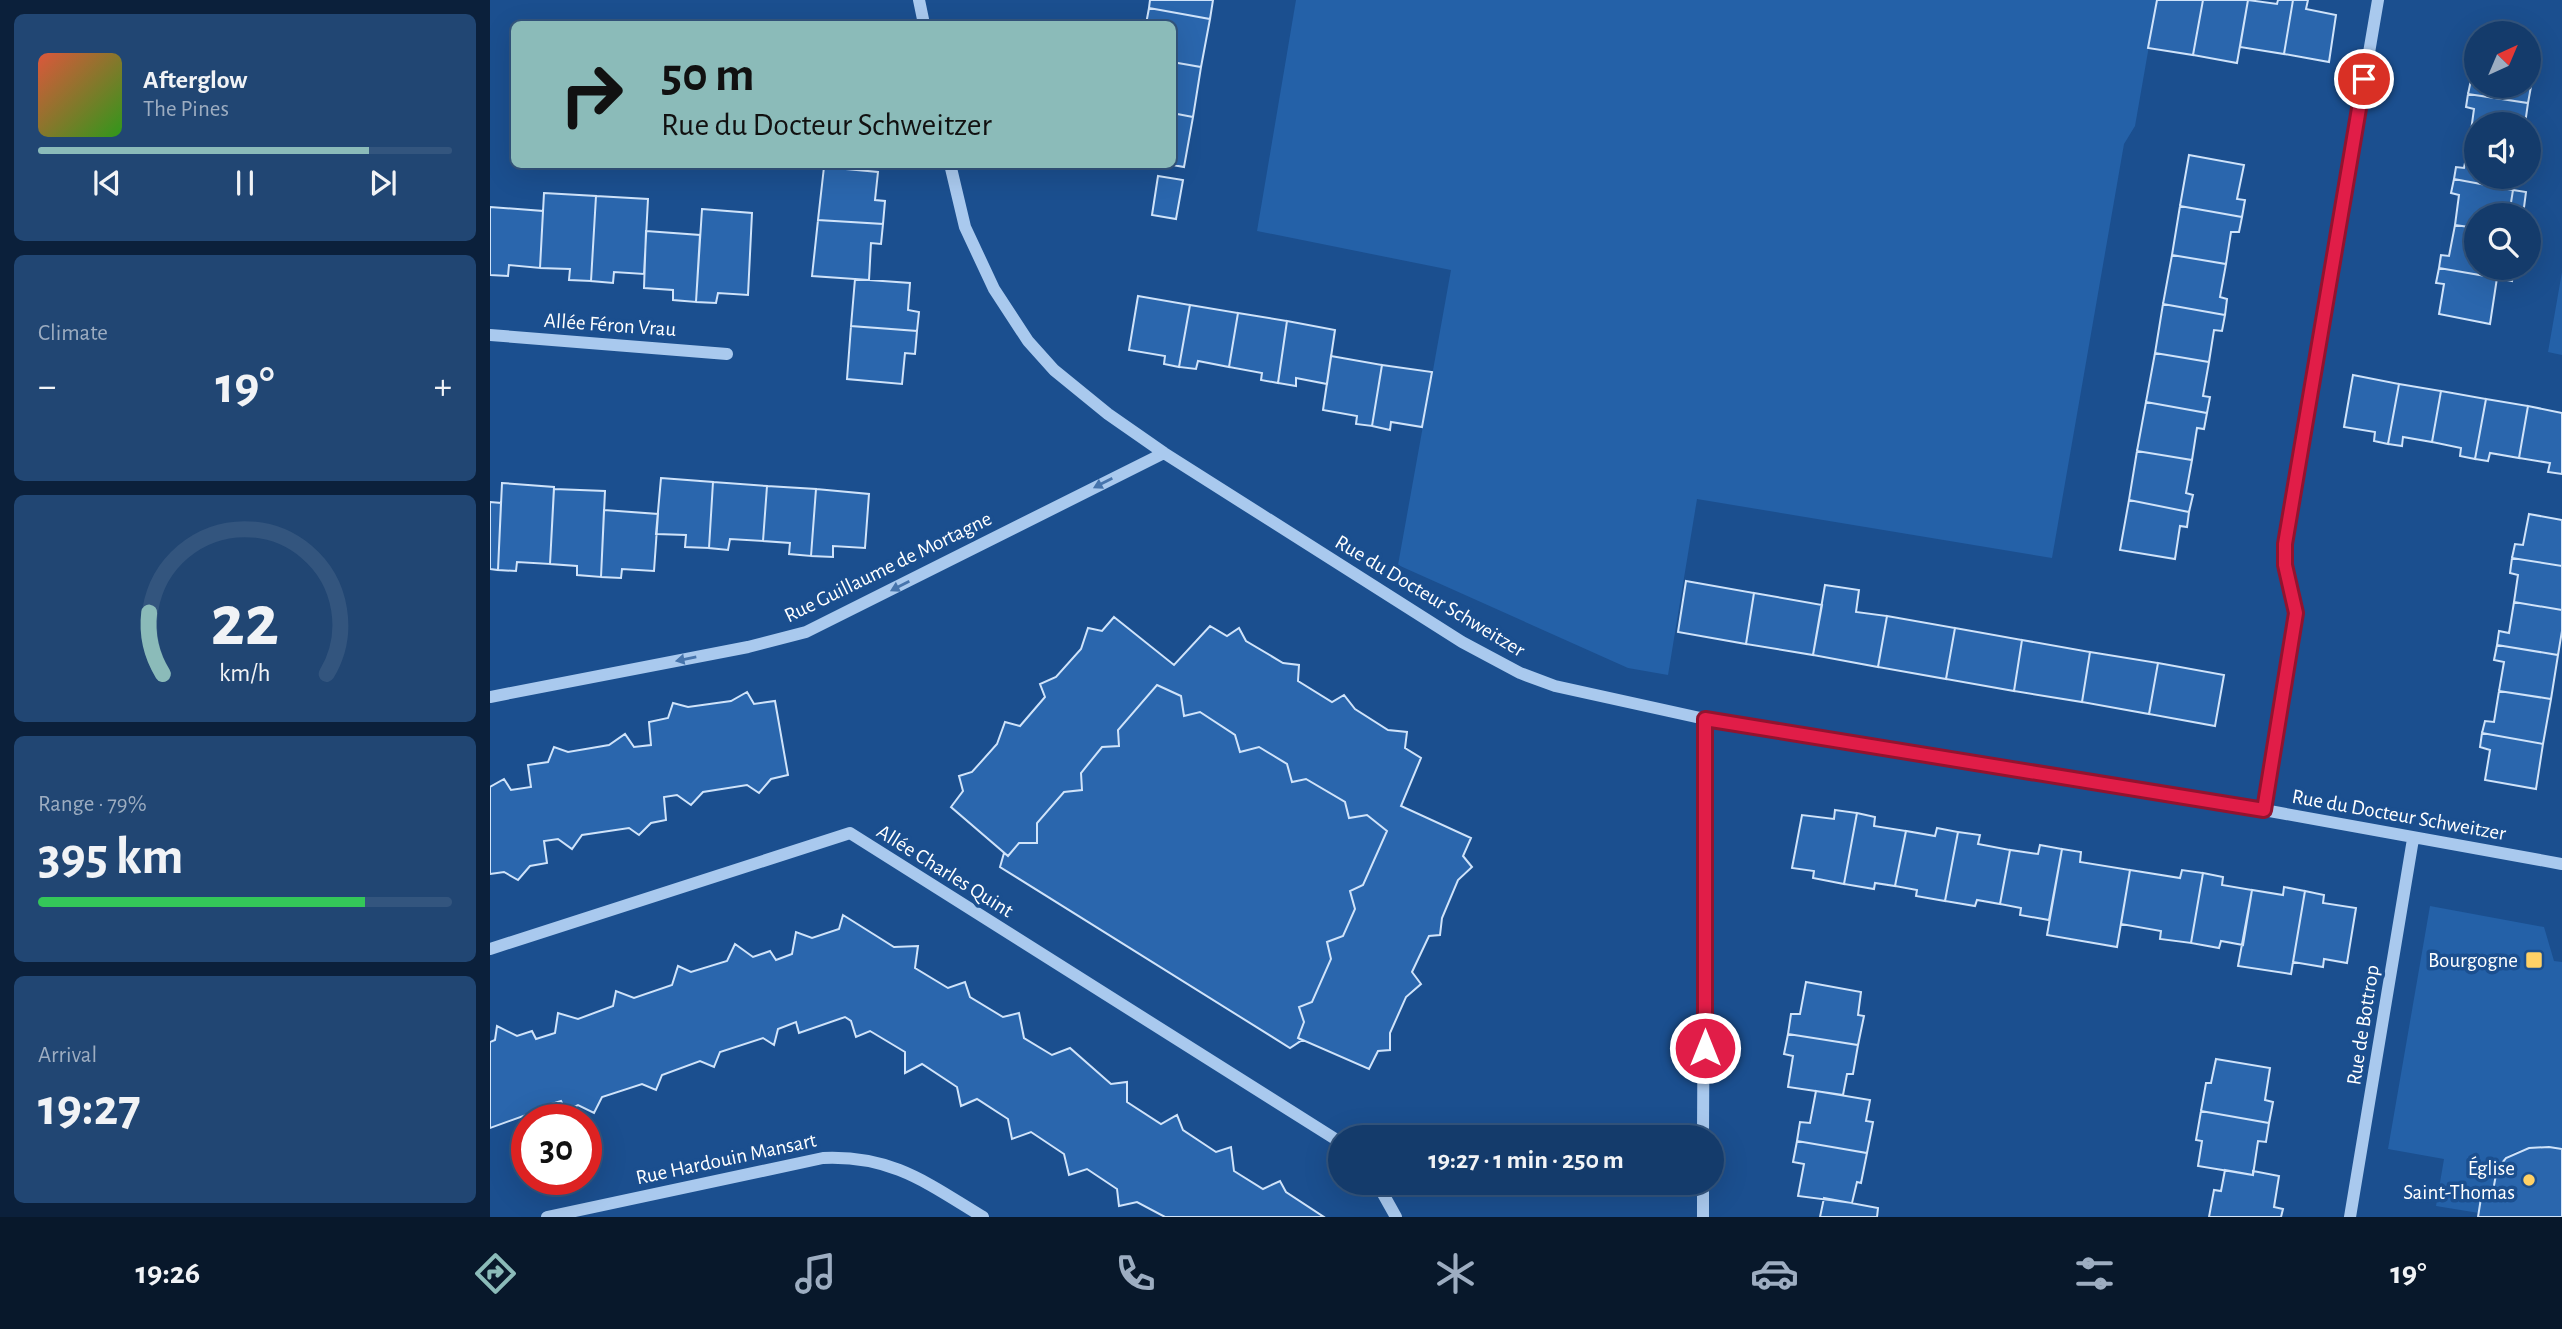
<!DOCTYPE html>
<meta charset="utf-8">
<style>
:root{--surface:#143b6b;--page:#214673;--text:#f1f3f6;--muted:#9dadc1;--line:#33557e;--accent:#8bbbb9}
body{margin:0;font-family:"Alegreya Sans",sans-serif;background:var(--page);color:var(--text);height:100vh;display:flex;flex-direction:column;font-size:26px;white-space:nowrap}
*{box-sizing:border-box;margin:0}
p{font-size:23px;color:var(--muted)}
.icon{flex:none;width:38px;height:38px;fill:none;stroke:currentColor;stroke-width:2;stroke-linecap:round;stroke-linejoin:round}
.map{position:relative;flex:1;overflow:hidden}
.panel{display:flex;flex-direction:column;gap:14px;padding:14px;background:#0b203b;width:490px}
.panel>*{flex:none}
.top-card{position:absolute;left:21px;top:21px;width:665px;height:147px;border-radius:10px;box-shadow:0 7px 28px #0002,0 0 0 2px var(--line);background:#8bbbb9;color:#111;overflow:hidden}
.needle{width:46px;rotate:44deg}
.tools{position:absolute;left:1974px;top:21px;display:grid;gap:14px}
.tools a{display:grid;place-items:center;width:77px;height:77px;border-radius:50%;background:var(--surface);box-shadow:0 7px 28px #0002,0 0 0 2px var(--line);font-size:35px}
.speed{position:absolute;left:21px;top:1104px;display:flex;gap:14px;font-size:35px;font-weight:700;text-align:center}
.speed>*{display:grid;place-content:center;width:91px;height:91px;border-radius:50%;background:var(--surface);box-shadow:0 7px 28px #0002,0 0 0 2px var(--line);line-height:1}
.speed .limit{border:10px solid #d22;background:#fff;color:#111}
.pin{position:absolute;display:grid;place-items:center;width:60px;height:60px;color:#fff;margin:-30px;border:4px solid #fff;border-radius:50%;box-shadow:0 2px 7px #0007}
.me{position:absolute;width:77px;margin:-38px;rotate:0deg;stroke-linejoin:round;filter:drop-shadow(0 0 5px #0008)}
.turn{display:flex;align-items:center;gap:24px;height:147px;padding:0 35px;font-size:32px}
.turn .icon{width:91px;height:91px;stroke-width:2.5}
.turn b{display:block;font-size:49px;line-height:60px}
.big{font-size:52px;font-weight:700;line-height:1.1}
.panel .tile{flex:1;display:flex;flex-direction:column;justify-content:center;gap:10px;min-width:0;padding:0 24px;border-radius:10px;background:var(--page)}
.panel .dial{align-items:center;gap:0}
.dial svg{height:182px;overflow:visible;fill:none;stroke:var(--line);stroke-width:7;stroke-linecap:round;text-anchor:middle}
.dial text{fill:var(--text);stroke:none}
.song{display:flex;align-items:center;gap:21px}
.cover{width:84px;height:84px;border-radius:10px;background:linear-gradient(135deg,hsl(10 70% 55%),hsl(110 70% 35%))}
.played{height:7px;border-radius:4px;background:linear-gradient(90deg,var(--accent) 80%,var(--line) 80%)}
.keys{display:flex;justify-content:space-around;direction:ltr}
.heat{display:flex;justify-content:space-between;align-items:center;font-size:38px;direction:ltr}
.charge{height:10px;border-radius:5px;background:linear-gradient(90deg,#34c759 79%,var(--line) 0)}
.trip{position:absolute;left:838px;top:1125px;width:396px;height:70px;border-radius:35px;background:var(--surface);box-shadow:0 7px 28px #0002,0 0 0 2px var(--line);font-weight:700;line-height:70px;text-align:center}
.menu{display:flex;height:112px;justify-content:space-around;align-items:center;background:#08182b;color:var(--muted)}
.menu .icon{width:49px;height:49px}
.menu .active{color:var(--accent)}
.menu b{font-size:32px;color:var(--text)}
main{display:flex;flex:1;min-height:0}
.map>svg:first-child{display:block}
.green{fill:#2461a8}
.building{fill:#2a66ad;stroke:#cfe3fa;stroke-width:2}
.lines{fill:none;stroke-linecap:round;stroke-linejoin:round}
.minor{stroke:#a9c9ee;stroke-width:12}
.oneway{fill:#4674ac}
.route-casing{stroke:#92132f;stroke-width:18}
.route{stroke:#e11d48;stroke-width:12}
.poi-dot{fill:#ffd166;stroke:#1b4f8f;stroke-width:2.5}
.labels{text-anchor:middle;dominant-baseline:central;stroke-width:7;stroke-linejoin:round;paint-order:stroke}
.street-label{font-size:21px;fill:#fff;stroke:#1b4f8f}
.poi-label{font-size:21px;fill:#fff;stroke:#1b4f8f;text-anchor:end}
</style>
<main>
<section class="panel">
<div class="tile">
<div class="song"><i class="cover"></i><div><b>Afterglow</b><p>The Pines</p></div></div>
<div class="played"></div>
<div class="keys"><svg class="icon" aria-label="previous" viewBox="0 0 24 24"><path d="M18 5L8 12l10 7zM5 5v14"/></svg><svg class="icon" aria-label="pause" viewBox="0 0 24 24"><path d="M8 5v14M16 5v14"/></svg><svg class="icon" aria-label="next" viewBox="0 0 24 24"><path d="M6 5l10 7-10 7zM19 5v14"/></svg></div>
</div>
<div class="tile"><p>Climate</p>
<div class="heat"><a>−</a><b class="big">19°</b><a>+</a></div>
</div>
<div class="tile dial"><svg viewBox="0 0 100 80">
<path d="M14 69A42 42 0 1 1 86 69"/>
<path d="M14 69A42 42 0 0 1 8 42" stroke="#8bbbb9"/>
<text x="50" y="56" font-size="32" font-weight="700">22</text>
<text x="50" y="72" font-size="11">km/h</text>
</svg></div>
<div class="tile"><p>Range · 79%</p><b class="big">395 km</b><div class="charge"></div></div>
<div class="tile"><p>Arrival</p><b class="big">19:27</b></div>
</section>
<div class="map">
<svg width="2072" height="1217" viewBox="0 0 2072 1217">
<rect width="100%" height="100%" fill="#1b4f8f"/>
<!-- green -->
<path class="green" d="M 806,0 L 1667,0 L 1645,126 L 1634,144 L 1562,558 L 1207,499 L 1178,675 L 1138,668 L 908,565 L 961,270 L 767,231 Z
M 2072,272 L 2072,355 L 2058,352 Z
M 1940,906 L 2054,927 L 2064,961 L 2072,962 L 2072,1149 C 2051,1146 2018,1145 2007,1169 C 2005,1175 2004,1184 2003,1191 L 1991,1198 L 1989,1213 L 1946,1206 L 1954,1159 L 1898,1149 Z"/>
<!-- building -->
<path class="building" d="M 660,0 L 723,0 L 720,19 L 659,8 Z
M 1667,0 L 1713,0 L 1703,55 L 1658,48 Z
M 1713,0 L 1758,0 L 1747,63 L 1703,55 Z
M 1758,0 L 1787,4 L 1788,0 L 1803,0 L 1794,54 L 1750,47 Z
M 1803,0 L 1818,0 L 1816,9 L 1846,15 L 1839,62 L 1794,54 Z
M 659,8 L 720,19 L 711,67 L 682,62 L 682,24 L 656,24 Z
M 2039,58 L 2046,59 L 2038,103 L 1978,94 L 1981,80 L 1986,80 L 1986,86 L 2039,86 Z
M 682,62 L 711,67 L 703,117 L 682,113 Z
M 1978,94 L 2038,103 L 2035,124 L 1986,124 L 1986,139 L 1980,138 L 1984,109 L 1976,107 Z
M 682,113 L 703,117 L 694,167 L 677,164 L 682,164 Z
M 1980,138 L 1986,139 L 1986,177 L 2026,177 L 2023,190 L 1964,179 L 1966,167 L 1974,168 Z
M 1699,155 L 1754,165 L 1747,199 L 1755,200 L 1752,217 L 1690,206 Z
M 334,167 L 388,172 L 385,200 L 395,201 L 393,224 L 328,220 Z
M 668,176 L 693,180 L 686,219 L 662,215 Z
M 1964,179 L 2023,190 L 2019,215 L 1986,215 L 1986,228 L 1965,225 L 1969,195 L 1961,193 Z
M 2023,190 L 2036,192 L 2033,215 L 2019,215 Z
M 54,193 L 106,196 L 101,281 L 79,280 L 80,269 L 50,268 Z
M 106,196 L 158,199 L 154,274 L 124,272 L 123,283 L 101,281 Z
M 1690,206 L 1752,217 L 1749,232 L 1741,232 L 1736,264 L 1682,255 Z
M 0,207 L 53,211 L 50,268 L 19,265 L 18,276 L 0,275 Z
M 212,209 L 262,213 L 258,295 L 228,293 L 226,303 L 206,302 Z
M 328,220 L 393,224 L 391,244 L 381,243 L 379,280 L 322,276 Z
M 1965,225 L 1986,228 L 1986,268 L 2009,268 L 2007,278 L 1949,268 L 1951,255 L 1959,256 Z
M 156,231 L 210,235 L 206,302 L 183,300 L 183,290 L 154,288 Z
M 1682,255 L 1736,264 L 1730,297 L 1737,299 L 1735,315 L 1673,304 Z
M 1949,268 L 2007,278 L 2000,324 L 1949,314 L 1954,284 L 1946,283 Z
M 2009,268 L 2024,268 L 2022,281 L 2007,278 Z
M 365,279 L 420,283 L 418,310 L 429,312 L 427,331 L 361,326 Z
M 648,296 L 700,305 L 689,367 L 674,364 L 675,356 L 639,350 Z
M 1673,304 L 1735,315 L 1732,331 L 1724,330 L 1719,362 L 1665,353 Z
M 700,305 L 748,313 L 739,367 L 708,361 L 706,369 L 689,367 Z
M 748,313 L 797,321 L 788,383 L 771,380 L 772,373 L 739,367 Z
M 797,321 L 845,330 L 837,384 L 806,378 L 806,386 L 788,383 Z
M 361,326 L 427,331 L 425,354 L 415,353 L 412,384 L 357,379 Z
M 1665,353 L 1719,362 L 1713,396 L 1720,397 L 1717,413 L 1656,402 Z
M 841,356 L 892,365 L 882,426 L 866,424 L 867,416 L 833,410 Z
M 892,365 L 942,372 L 932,427 L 901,422 L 900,430 L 882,426 Z
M 1863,375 L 1909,384 L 1898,444 L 1884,441 L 1885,432 L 1854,427 Z
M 1909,384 L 1951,391 L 1942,442 L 1913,437 L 1912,446 L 1898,444 Z
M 1951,391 L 1996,399 L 1985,459 L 1970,456 L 1971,448 L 1942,442 Z
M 1996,399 L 2038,406 L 2029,458 L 2000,453 L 1998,461 L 1985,459 Z
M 1656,402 L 1717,413 L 1714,429 L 1707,428 L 1702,460 L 1647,451 Z
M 2038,406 L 2072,413 L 2072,474 L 2058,472 L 2060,463 L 2029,458 Z
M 1647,451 L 1702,460 L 1696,493 L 1703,495 L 1699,512 L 1639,500 Z
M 171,478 L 223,482 L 219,548 L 195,547 L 196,535 L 166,534 Z
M 223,482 L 277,486 L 273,541 L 240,539 L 238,550 L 219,548 Z
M 12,483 L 64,487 L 60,564 L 27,562 L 26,571 L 8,570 Z
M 277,486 L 326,489 L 321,556 L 299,554 L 300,543 L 273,541 Z
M 64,489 L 115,491 L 111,577 L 87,575 L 87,566 L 60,564 Z
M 326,489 L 379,494 L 375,548 L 343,546 L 343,557 L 321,556 Z
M 1639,500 L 1699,512 L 1697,527 L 1690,526 L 1685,559 L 1630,550 Z
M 0,502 L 11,503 L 8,570 L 0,569 Z
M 114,510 L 168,514 L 164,571 L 132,569 L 131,578 L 111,577 Z
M 2039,514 L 2072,520 L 2072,566 L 2022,558 L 2025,544 L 2033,545 Z
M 2022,558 L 2072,566 L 2072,610 L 2024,602 L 2028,575 L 2020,573 Z
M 1196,581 L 1264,593 L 1256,644 L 1188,632 Z
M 1335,585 L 1369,590 L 1366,612 L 1397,616 L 1388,667 L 1323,655 Z
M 1264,593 L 1332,605 L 1323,655 L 1256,644 Z
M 2024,602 L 2072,610 L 2072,631 L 2068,655 L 2007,645 L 2009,631 L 2019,633 Z
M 1397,616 L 1465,628 L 1456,679 L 1388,667 Z
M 624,617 L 684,665 L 720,626 L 737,636 L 749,628 L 756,641 L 793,663 L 809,665 L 808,681 L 842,702 L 854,695 L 865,709 L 898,730 L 917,732 L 915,748 L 931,758 L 911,806 L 981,838 L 973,856 L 982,867 L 968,880 L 952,918 L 950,935 L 939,936 L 922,972 L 931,984 L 916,997 L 900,1033 L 900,1050 L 888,1051 L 879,1069 L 808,1038 L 814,1022 L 809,1007 L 822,1002 L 841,959 L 837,942 L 853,936 L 865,909 L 860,891 L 873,885 L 897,831 L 877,815 L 859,818 L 855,802 L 816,779 L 802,782 L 797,764 L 769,747 L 750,752 L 745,735 L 710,712 L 694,716 L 691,696 L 667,685 L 628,730 L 629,746 L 612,747 L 591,773 L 592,790 L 574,792 L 547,823 L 547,843 L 529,843 L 518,856 L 461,807 L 473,791 L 469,776 L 482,772 L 507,744 L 515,722 L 530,726 L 555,697 L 550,684 L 566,677 L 591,649 L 598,628 L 612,631 Z
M 1465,628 L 1532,640 L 1524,691 L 1456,679 Z
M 1532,640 L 1600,652 L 1592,702 L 1524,691 Z
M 2007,645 L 2068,655 L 2061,699 L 2009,691 L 2014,662 L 2004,660 Z
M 1600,652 L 1668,663 L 1659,714 L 1592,702 Z
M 1668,663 L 1734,675 L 1725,726 L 1659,714 Z
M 667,685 L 691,696 L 694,716 L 710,712 L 745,735 L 750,752 L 769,747 L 797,764 L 802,782 L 816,779 L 855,802 L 859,818 L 877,815 L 897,831 L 873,885 L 860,891 L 865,909 L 853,936 L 837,942 L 841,959 L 822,1002 L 809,1007 L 814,1022 L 808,1038 L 812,1040 L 800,1048 L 510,867 L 514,853 L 518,856 L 529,843 L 547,843 L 547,823 L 574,792 L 592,790 L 591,773 L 612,747 L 629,746 L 628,730 Z
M 2009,691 L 2061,699 L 2053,744 L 1992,733 L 1995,721 L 2004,722 Z
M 257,692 L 264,704 L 285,701 L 298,775 L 281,779 L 269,793 L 257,785 L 213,792 L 201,805 L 187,795 L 174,797 L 176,820 L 161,823 L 149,835 L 139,828 L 92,835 L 82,849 L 68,839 L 54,841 L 57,863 L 40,866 L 28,880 L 14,872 L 0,874 L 0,787 L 14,779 L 21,790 L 41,787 L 38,765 L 58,762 L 64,747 L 78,752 L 119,745 L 135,734 L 144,747 L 161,745 L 159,722 L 178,718 L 183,703 L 198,707 L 241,701 Z
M 1992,733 L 2053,744 L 2046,789 L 1995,780 L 2000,750 L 1990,747 Z
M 1345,810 L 1367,813 L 1354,884 L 1323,878 L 1324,871 L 1302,868 L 1312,815 L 1344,819 Z
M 1367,813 L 1385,817 L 1384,826 L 1416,831 L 1405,886 L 1385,883 L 1384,889 L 1354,884 Z
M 1447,828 L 1468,832 L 1455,901 L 1426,896 L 1427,890 L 1405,886 L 1416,831 L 1445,836 Z
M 1468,832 L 1490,835 L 1488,844 L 1520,850 L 1510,904 L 1487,900 L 1485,906 L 1455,901 Z
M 1550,845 L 1572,849 L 1559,920 L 1530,915 L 1531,908 L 1510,904 L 1520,850 L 1548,854 Z
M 1572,849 L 1591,852 L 1590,862 L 1640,870 L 1627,947 L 1557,935 Z
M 1640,870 L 1690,878 L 1692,870 L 1713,873 L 1701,943 L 1670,939 L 1671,931 L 1631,924 Z
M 1713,873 L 1733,877 L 1732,885 L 1762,890 L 1753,945 L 1731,941 L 1729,948 L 1701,943 Z
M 1794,887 L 1815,891 L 1801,974 L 1748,966 L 1762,890 L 1793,895 Z
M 1815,891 L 1834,895 L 1833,903 L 1866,908 L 1857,963 L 1834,959 L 1833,967 L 1803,962 Z
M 353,915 L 404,947 L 428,946 L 425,968 L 458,988 L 475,982 L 480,997 L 513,1017 L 529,1013 L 534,1038 L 562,1055 L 580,1048 L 621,1084 L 637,1082 L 637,1102 L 671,1124 L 687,1115 L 693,1130 L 726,1152 L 741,1147 L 744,1171 L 773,1189 L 790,1181 L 796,1192 L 834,1217 L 675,1217 L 647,1202 L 629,1206 L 627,1189 L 597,1169 L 579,1175 L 574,1154 L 541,1132 L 522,1139 L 518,1119 L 487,1099 L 471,1106 L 467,1087 L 432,1064 L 415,1073 L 415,1052 L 380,1031 L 366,1037 L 361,1021 L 355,1017 L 309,1033 L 306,1022 L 288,1029 L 284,1045 L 273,1038 L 230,1052 L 224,1067 L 210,1061 L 172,1075 L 166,1090 L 152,1084 L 112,1097 L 104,1113 L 88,1105 L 76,1111 L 71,1101 L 52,1107 L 52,1120 L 36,1115 L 0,1128 L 0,1042 L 5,1040 L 7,1026 L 27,1036 L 42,1031 L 46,1039 L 65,1033 L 68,1013 L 88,1019 L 123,1006 L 126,991 L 144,998 L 182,985 L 188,966 L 201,972 L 237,961 L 245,944 L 263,957 L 280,951 L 286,960 L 302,954 L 306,932 L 322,938 L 349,929 Z
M 1316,982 L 1371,992 L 1368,1015 L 1374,1016 L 1368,1045 L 1298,1034 L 1301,1014 L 1310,1014 Z
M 1298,1034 L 1368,1045 L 1363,1074 L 1357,1074 L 1353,1095 L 1298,1087 L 1303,1056 L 1294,1054 Z
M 1726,1059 L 1780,1068 L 1775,1100 L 1783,1102 L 1779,1123 L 1711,1111 L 1716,1083 L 1721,1083 Z
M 1326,1091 L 1380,1100 L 1376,1121 L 1383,1122 L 1377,1153 L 1307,1141 L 1310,1122 L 1320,1123 Z
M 1711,1111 L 1779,1123 L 1776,1142 L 1768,1141 L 1763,1175 L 1708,1166 L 1712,1141 L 1706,1140 Z
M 1307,1141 L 1377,1153 L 1371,1183 L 1367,1182 L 1362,1203 L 1308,1196 L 1314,1164 L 1303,1162 Z
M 2059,1147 L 2072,1149 L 2072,1217 L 1988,1217 L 1991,1198 L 1996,1192 L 2003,1191 L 2007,1169 L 2016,1158 L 2039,1148 Z
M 1735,1170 L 1763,1175 L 1763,1171 L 1789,1176 L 1784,1207 L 1793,1209 L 1791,1217 L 1719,1217 L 1724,1190 L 1731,1191 Z
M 1334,1198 L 1388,1208 L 1387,1217 L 1330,1217 Z"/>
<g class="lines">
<!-- minor -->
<path class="minor" d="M 429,0 L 434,24
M 460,164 L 475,227 L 504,289 L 538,341 L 564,370 L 618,414 L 674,453 L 972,642 L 1030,673 L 1065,686 L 1215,719 L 1774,810 L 2072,864
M 0,335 L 237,354
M 0,697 L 258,647 L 316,632 L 674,453
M 1774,810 L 1806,613 L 1795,565 L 1795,544 L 1888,0
M 0,949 L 360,833 L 850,1142
M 1213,1138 L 1215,719
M 887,1183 L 906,1217
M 57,1217 L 333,1158 C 402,1155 437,1183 493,1217
M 1213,1217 L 1213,1183
M 1860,1217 L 1923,839"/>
</g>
<!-- one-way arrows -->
<defs><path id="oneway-solid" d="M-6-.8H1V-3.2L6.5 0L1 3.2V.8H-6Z" transform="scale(1.75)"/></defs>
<g class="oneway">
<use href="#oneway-solid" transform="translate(613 483) rotate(153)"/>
<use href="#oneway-solid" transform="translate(410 586) rotate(153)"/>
<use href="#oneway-solid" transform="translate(196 659) rotate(169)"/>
</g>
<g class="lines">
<!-- route casing -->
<g class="route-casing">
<path id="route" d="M 1215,1048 L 1215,719 L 1774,810 L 1806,613 L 1795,565 L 1795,544 L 1874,79"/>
</g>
<!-- route -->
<use href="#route" class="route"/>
</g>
<!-- markers -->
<g class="poi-dot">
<rect x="2035" y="951" width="18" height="18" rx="3.5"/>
<circle cx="2039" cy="1180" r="7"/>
</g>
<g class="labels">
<!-- street labels -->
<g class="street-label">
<text transform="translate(120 325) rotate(4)">Allée Féron Vrau</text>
<text transform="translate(398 567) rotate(-26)">Rue Guillaume de Mortagne</text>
<text transform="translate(940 596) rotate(31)">Rue du Docteur Schweitzer</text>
<text transform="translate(1909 815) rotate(10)">Rue du Docteur Schweitzer</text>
<text transform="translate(455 871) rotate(32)">Allée Charles Quint</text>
<text transform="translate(1873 1025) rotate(-81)">Rue de Bottrop</text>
<text transform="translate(236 1159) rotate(-12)">Rue Hardouin Mansart</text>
</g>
<!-- poi labels -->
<g class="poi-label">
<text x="2028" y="960">Bourgogne</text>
<text x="2025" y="1168">Église<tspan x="2025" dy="24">Saint-Thomas</tspan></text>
</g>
</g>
</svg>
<div class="tools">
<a><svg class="needle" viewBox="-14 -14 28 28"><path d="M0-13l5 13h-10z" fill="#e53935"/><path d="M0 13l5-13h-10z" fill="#9dadc1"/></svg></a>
<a><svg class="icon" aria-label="sound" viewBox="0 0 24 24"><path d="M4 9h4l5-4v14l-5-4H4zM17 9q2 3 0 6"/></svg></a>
<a><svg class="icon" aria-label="search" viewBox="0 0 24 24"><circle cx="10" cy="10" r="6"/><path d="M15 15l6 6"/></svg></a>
</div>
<div class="speed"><div class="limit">30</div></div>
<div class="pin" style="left:1874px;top:79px;background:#d93025"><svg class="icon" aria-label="arrive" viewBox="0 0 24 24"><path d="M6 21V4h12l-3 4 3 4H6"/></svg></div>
<svg class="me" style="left:1215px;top:1048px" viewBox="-20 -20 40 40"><circle r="17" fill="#e11d48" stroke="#fff" stroke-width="3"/><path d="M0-11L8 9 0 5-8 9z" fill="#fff"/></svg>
<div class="trip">19:27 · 1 min · 250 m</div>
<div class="top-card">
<div class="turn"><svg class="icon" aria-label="right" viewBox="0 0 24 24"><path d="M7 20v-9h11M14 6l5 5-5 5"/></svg><div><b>50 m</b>Rue du Docteur Schweitzer</div></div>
</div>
</div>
</main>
<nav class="menu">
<b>19:26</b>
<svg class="icon active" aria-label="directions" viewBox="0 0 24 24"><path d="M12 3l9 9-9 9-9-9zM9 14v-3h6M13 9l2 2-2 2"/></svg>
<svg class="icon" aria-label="music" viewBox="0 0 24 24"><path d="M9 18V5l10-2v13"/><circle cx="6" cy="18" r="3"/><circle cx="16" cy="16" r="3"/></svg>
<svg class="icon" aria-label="phone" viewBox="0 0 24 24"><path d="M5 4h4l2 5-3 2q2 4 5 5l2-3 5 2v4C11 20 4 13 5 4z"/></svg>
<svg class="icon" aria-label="climate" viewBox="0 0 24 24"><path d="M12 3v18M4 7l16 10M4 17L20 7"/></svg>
<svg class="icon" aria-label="car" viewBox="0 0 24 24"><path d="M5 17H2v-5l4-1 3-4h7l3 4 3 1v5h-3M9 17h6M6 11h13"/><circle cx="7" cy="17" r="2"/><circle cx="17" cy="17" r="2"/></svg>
<svg class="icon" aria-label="filters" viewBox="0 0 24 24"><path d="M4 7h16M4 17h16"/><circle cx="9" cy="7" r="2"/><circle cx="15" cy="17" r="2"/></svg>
<b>19°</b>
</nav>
